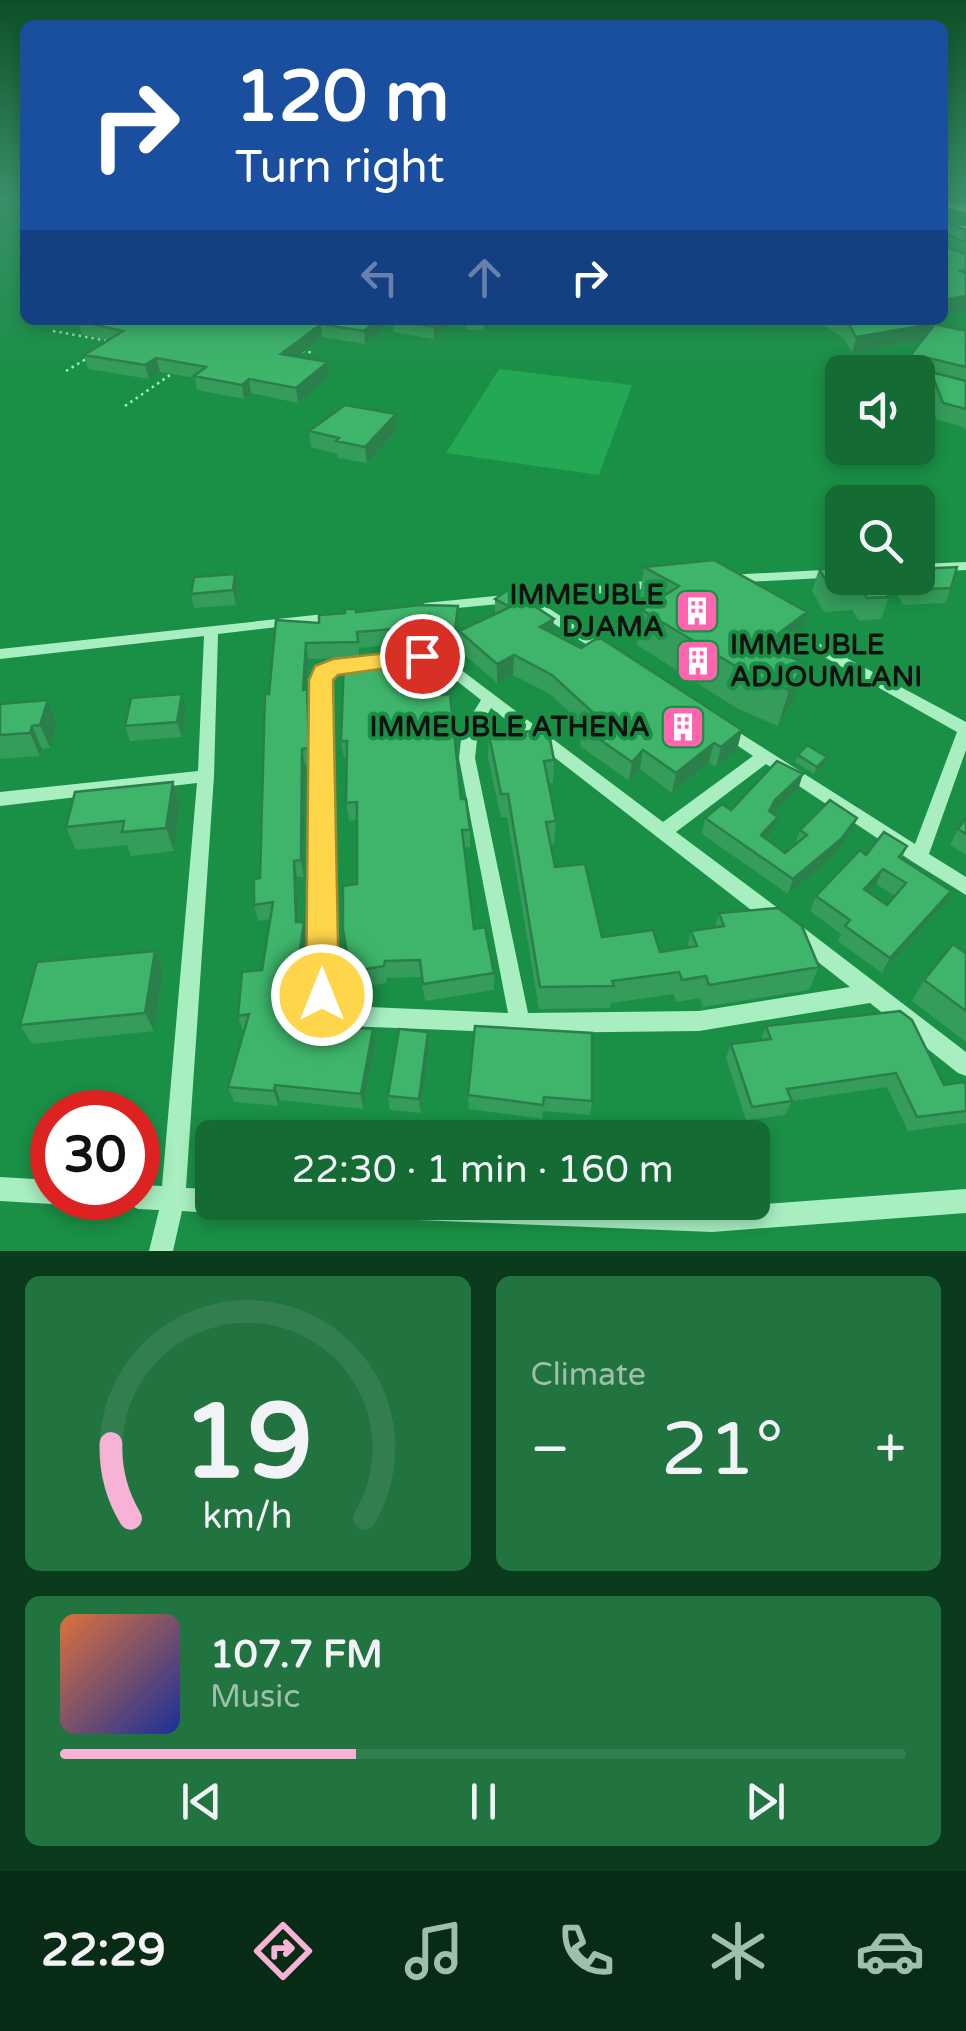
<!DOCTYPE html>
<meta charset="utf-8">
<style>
:root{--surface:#146b34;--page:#217340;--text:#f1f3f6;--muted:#9dbfac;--line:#337e4f;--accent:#f7b3d6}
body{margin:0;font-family:"Varela Round",sans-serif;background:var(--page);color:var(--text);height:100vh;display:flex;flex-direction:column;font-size:38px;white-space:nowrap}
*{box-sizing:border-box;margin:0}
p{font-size:32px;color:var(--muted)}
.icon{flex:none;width:55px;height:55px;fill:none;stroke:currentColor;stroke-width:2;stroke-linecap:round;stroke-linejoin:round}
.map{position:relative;height:1251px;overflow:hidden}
.details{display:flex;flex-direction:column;gap:25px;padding:25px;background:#0b3b1d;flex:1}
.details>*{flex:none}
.guide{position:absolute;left:20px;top:20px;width:928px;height:305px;border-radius:15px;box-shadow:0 5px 15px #0003;background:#1a4fa0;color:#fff;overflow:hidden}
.buttons{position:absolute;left:825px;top:355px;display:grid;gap:20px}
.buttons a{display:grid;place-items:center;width:110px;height:110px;border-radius:15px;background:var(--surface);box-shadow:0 5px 15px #0003;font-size:50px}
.speed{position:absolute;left:30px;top:1090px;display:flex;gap:20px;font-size:50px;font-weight:700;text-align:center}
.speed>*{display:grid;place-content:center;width:130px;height:130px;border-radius:50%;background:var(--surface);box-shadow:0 5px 15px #0003;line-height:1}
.speed .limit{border:15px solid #d22;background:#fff;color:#111}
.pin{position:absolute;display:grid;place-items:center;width:85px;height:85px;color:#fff;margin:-42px;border:5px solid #fff;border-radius:50%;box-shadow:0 2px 10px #0007}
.me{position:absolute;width:110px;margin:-55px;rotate:0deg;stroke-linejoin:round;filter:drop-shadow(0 0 8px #0008)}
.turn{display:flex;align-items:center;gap:35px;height:210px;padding:0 50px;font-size:45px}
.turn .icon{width:130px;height:130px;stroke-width:2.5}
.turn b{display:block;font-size:70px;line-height:85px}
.lanes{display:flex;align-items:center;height:95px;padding:0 50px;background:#0003;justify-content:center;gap:50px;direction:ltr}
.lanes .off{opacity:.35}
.big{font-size:75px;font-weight:600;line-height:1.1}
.details .tile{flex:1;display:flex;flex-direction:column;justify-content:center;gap:15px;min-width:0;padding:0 35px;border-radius:15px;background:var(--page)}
.details .dial{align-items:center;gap:0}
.dial svg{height:260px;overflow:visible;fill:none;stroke:var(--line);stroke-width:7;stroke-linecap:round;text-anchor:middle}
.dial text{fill:var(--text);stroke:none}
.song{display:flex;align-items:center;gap:30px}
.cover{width:120px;height:120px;border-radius:15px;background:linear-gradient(135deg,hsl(20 70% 55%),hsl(230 70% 35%))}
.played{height:10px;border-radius:5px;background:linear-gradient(90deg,var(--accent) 35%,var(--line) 35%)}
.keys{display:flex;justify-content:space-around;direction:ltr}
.heat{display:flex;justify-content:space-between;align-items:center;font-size:55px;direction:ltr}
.details .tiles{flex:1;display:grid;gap:25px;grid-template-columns:1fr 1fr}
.tile:last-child{grid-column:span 2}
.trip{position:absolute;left:195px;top:1120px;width:575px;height:100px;border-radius:15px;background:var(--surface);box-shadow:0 5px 15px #0003;font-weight:600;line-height:100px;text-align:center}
.menu{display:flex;height:160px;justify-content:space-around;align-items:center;background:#082b15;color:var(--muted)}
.menu .icon{width:70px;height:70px}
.menu .on{color:var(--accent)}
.menu b{font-size:45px;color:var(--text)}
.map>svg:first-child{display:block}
.green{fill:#23a853}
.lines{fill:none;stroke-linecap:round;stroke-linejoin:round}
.path{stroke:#a8eec1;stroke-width:2.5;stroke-dasharray:2.5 4;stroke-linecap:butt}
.street{fill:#a8eec1;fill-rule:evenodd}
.highway{fill:#fff;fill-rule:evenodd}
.wall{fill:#359c5b;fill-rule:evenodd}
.shaded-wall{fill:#2b7f4a}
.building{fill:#3eb56a;stroke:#2b7f4a;stroke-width:2.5;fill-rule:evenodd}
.route{fill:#ffd54a;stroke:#a68a30;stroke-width:2.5}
.labels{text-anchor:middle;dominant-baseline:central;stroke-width:8;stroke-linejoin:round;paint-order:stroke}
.poi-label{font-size:28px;font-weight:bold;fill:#111;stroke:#1a8f46;text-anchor:end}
</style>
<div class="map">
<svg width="966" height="1251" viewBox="0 0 966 1251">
<rect width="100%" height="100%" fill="#1a8f46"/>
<!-- green -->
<path class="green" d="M 499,369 L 632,385 L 599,475 L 446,453 Z"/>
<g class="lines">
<!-- path -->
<path class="path" d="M 53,331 L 109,341
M 302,351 L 315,353
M 66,371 L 86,359
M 125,406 L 173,373"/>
<!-- street -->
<path class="street" d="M 942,225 L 966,226 L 966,230 L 942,229 Z
M 915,320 L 927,320 L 966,334 L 966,340 Z
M 918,377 L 966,389 L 966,395 L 918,383 Z
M 966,562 L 966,570 L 918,572 L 918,564 Z
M 842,569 L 842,577 L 728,583 L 722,579 L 728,575 Z
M 657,580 L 662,581 L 664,584 L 662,587 L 536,600 L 611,649 L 613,652 L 606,657 L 520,602 L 425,611 L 418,607 L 425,603 Z
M 334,613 L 341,617 L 339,620 L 218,634 L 214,776 L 186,1188 L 212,1189 L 212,1202 L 223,1202 L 220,1209 L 212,1213 L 182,1211 L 173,1251 L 149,1251 L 159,1210 L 138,1209 L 130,1205 L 126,1198 L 138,1198 L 138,1185 L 162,1186 L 197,783 L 0,806 L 0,792 L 198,771 L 204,636 L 0,659 L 0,649 Z
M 787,626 L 966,722 L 966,750 L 929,854 L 966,877 L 966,895 L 913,862 L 766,764 L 676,832 L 783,912 L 785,918 L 783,924 L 776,926 L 769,924 L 491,708 L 478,731 L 475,758 L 528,1013 L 699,1011 L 850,987 L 790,940 L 787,934 L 790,928 L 797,925 L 804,928 L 966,1052 L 966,1076 L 958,1073 L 870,1003 L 699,1031 L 520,1033 L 346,1026 L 321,1018 L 312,995 L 314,679 L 319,668 L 359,659 L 366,664 L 364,667 L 330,676 L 328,679 L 332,995 L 335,1003 L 346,1006 L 508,1013 L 459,758 L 462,731 L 481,700 L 438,666 L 416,660 L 414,657 L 416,654 L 421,652 L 448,660 L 663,822 L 753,756 L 719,733 L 716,729 L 719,725 L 724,723 L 915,844 L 957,732 L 782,633 L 780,630 L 782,627 Z
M 0,1177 L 52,1180 L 52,1198 L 61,1198 L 52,1204 L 0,1201 Z
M 966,1189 L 966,1213 L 712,1232 L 270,1214 L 262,1210 L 258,1202 L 576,1202 L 712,1208 Z"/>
<!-- highway -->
<path class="highway" d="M 942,200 L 966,205 L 966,213 L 942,205 Z"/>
</g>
<!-- wall -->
<path class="wall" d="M 945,223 L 966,230 L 966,310 L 942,314 Z
M 393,320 L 451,320 L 451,324 L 434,339 L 393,332 Z
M 467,320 L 494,320 L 484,331 L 467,329 Z
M 815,320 L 915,320 L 932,324 L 930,330 L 966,331 L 966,430 L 961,426 L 937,420 L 926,389 L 930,376 L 918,372 L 898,372 L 923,340 L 852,353 L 844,338 Z
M 78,321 L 390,323 L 365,344 L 322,337 L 297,357 L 329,376 L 298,403 L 251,393 L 244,399 L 197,390 L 195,378 L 160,372 L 149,379 L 88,369 L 84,355 L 108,340 L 82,335 Z
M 397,430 L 367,463 L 338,458 L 337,454 L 311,447 L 309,431 Z
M 644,567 L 797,648 L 787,656 L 794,700 L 778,726 L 738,709 L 637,645 L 642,610 L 647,607 L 639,602 Z
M 819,569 L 889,597 L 881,619 L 859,621 L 852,610 L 824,612 L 812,591 Z
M 235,574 L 238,589 L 236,605 L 194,608 L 191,594 Z
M 894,578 L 918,578 L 951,588 L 945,603 L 903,605 L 892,585 Z
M 509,589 L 553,633 L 742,730 L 737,749 L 716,767 L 709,762 L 672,793 L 640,769 L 629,781 L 580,746 L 582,727 L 584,726 L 550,694 L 513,675 L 497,683 L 459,650 L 459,631 L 495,614 L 495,599 Z
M 420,605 L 458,622 L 454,654 L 432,632 L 433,651 L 421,648 L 396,652 L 395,645 L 359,648 L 359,658 L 308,659 L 307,689 L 310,706 L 312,765 L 305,765 L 304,877 L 297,877 L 299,922 L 304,922 L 307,938 L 304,966 L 315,1012 L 314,1024 L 373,1029 L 375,1045 L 363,1109 L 280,1100 L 278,1106 L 234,1102 L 228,1087 L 245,1031 L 243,1031 L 238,1016 L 262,970 L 270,919 L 258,921 L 254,905 L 260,878 L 269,694 L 319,623 L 356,612 Z
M 344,660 L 461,799 L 470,830 L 470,847 L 464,848 L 474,929 L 494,973 L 494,990 L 425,1001 L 421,977 L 387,978 L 386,983 L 353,989 L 343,930 L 357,884 L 357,820 L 349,821 L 346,803 L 347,758 L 344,758 L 341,741 Z
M 48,700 L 57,723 L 50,748 L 42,749 L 40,756 L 0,759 L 0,704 Z
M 186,709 L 182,737 L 130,741 L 125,726 Z
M 489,735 L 554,760 L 553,783 L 549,783 L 556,821 L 554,844 L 551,844 L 555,867 L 602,937 L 660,952 L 687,948 L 691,931 L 715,927 L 719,913 L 819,967 L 809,990 L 703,1007 L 700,998 L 676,1002 L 674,994 L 611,1003 L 610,1008 L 539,1009 L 507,817 L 501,817 L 488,758 Z
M 798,755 L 827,757 L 824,765 L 814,774 L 795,762 Z
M 173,782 L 180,805 L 174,851 L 131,856 L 127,845 L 76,850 L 66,827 Z
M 798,790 L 773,813 L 773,832 L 767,840 L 785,853 L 795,844 L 800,830 L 857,818 L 851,833 L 835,854 L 788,894 L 702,834 L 705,818 Z
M 966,818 L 966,855 L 950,845 L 958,829 Z
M 907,846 L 902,858 L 943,906 L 882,973 L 838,941 L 841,934 L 810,911 L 816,896 L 866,855 ZM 876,884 L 895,896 L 887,905 L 868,893 Z
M 966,950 L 966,1042 L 912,1001 L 924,980 Z
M 155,951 L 163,970 L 154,1031 L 32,1044 L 20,1025 Z
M 475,1026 L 592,1101 L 590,1115 L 543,1111 L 542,1119 L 469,1109 L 468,1095 Z
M 766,1026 L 944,1085 L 966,1086 L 966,1123 L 908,1131 L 887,1087 L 792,1101 L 785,1115 L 746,1120 L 726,1058 L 731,1044 L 761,1040 Z
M 428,1032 L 429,1046 L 421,1113 L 390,1110 L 388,1096 Z"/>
<!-- shaded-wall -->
<path class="shaded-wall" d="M 966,296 L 966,310 L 942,314 L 942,300 Z
M 377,320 L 390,320 L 390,323 L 365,344 L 364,331 Z
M 442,320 L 451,320 L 451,324 L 434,339 L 434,327 Z
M 484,320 L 494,320 L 484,331 Z
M 321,324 L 322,337 L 283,368 L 281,354 Z
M 932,324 L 928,339 L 852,353 L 856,337 Z
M 924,357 L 918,377 L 918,372 L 898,372 L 899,370 Z
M 156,358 L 160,372 L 149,379 L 145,365 Z
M 328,362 L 329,376 L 298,403 L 296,388 Z
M 249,379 L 251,393 L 244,399 L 242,385 Z
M 396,414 L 397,430 L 367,463 L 365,447 Z
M 235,574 L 238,589 L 236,605 L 233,590 Z
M 458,606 L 458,622 L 454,654 L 454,638 Z
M 807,612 L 797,648 L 759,678 L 762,646 Z
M 554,619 L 552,638 L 540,627 Z
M 421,632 L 421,648 L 396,652 L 394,636 Z
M 306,643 L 308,659 L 306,706 L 303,690 Z
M 514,655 L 513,675 L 497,683 L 497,664 Z
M 805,663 L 794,700 L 778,726 L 789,690 Z
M 307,689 L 310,706 L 312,765 L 309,748 Z
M 182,694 L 186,709 L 182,737 L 177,722 Z
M 48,700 L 57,723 L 50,748 L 40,725 Z
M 32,726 L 42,749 L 40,756 L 30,733 Z
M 742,730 L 737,749 L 716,767 L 721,747 Z
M 714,743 L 709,762 L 672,793 L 676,773 Z
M 302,749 L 305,765 L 304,877 L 301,860 Z
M 643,750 L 640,769 L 629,781 L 632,762 Z
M 827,757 L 824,765 L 814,774 L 817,767 Z
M 803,774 L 798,790 L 771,815 L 769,811 L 775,800 Z
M 173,782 L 180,805 L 174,851 L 166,828 Z
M 778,817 L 773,832 L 756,851 L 761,835 Z
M 857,818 L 851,833 L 835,854 L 788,894 L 793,879 Z
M 294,861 L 297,877 L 299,938 L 296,922 Z
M 883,869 L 876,884 L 857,905 L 864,889 Z
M 951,891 L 943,906 L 882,973 L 890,958 Z
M 304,922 L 307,938 L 301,982 L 298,966 Z
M 155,951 L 163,970 L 154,1031 L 145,1013 Z
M 305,966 L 315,1012 L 314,1039 L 310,1024 Z
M 373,1029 L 375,1045 L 363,1109 L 361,1094 Z
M 428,1032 L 429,1046 L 421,1113 L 419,1099 Z
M 275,1085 L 280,1100 L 278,1106 L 274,1091 Z"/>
<!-- building -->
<path class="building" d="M 942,218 L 945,223 L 966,230 L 966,242 L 947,235 L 942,238 Z
M 942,240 L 943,245 L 966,254 L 966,270 L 961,271 L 966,273 L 966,296 L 942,300 Z
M 81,320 L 377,320 L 364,331 L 321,324 L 281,354 L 328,362 L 296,388 L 249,379 L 242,385 L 194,376 L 206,367 L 156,358 L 145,365 L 84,355 L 123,331 L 78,321 Z
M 392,320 L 442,320 L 434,327 Z
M 845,320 L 915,320 L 932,324 L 856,337 L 848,322 Z
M 935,324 L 966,331 L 966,367 L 924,357 L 920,367 L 899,370 Z
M 931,372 L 966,381 L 966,409 L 943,403 Z
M 345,405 L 396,414 L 365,447 L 336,441 L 339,438 L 309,431 Z
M 714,560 L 807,612 L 762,646 L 805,663 L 789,690 L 747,673 L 642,610 L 679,586 L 644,567 Z
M 957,567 L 951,588 L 909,590 L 901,578 L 918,578 L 918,569 Z
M 842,568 L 842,578 L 876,578 L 889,597 L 867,598 L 860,588 L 831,589 L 819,569 Z
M 235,574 L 233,590 L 191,594 L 194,577 Z
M 509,589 L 554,619 L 540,627 L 581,648 L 599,637 L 742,730 L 721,747 L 714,743 L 676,773 L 643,750 L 632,762 L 582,727 L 600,719 L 552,675 L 514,655 L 497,664 L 459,631 L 510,607 L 495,599 Z
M 420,605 L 458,606 L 454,638 L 430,615 L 432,635 L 421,632 L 394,636 L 394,629 L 357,632 L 358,642 L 306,643 L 303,690 L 307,689 L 309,748 L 302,749 L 301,860 L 294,861 L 296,922 L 304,922 L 298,966 L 305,966 L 311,996 L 310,1024 L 373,1029 L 361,1094 L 275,1085 L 274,1091 L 228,1087 L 249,1014 L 238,1016 L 242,972 L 262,970 L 273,902 L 254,905 L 254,879 L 260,878 L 265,694 L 269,694 L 276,620 L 319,623 L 319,615 L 345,613 L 345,609 L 356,609 L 356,612 Z
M 421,649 L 434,652 L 442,695 L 450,694 L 461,799 L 466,799 L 470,830 L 462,830 L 474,929 L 485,927 L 494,973 L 423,984 L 420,960 L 385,961 L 384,966 L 350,972 L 343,930 L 343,886 L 357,884 L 357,802 L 346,803 L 347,741 L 341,741 L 344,660 L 396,656 Z
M 182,694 L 177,722 L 125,726 L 131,698 Z
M 48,700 L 40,725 L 32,726 L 30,733 L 0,735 L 0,704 Z
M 544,730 L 549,734 L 554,760 L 544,761 L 556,821 L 546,822 L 555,867 L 585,864 L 602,937 L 653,930 L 660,952 L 697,946 L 691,931 L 724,926 L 719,913 L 778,908 L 802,926 L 819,967 L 709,985 L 706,976 L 682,980 L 679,972 L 612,981 L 614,986 L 540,987 L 508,794 L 501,794 L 489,735 Z
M 807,745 L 827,757 L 817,767 L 798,755 Z
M 777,761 L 803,774 L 775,800 L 769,811 L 778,817 L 761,835 L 785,853 L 807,835 L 800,830 L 830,800 L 857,818 L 841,839 L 793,879 L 705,818 L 722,804 L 731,810 Z
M 173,782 L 166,828 L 122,832 L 124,821 L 66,827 L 75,792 Z
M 966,818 L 966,834 L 958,829 Z
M 884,832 L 907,846 L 899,857 L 951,891 L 890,958 L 845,926 L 850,920 L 816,896 L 860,850 L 866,855 ZM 883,869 L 906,883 L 887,905 L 864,889 Z
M 953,944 L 964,952 L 966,950 L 966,1011 L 924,980 Z
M 155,951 L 145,1013 L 20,1025 L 37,962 Z
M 900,1011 L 912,1020 L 944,1085 L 964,1082 L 966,1086 L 966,1111 L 917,1117 L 896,1073 L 787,1089 L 792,1101 L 752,1107 L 731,1044 L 771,1039 L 766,1026 Z
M 475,1026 L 592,1033 L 592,1101 L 544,1097 L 543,1105 L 468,1095 Z
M 399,1029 L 428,1032 L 419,1099 L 388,1096 Z"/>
<!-- sky -->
<linearGradient id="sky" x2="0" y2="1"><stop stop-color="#0e4f26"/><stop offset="0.53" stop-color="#389068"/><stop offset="1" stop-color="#389068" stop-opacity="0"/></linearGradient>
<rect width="966" height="375" fill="url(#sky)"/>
<!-- route -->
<path class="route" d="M 422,649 L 430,651 L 434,656 L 430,662 L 338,675 L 333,680 L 339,995 L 334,1006 L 322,1011 L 310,1006 L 306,995 L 309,680 L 315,666 L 333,659 Z"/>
<!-- icons -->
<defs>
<g id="building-square" transform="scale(2.25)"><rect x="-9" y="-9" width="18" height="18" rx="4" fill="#ff65af" stroke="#1a8f46"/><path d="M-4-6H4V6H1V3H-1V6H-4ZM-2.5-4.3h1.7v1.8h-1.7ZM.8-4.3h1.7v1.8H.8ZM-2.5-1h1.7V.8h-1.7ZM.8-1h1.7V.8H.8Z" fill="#fff"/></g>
</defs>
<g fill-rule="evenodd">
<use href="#building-square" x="697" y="611"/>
<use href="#building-square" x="698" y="661"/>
<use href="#building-square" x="683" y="727"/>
</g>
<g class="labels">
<!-- poi labels -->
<g class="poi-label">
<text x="664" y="595">IMMEUBLE<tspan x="664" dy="32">DJAMA</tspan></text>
<text x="730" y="645" text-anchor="start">IMMEUBLE<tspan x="730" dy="32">ADJOUMLANI</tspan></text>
<text x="650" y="727">IMMEUBLE ATHENA</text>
</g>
</g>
</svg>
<div class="buttons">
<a><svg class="icon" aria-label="sound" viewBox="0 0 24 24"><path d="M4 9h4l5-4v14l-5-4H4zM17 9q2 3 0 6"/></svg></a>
<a><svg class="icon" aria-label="search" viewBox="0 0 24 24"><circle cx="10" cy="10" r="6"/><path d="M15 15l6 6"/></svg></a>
</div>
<div class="speed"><div class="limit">30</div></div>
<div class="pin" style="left:422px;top:656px;background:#d93025"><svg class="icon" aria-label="arrive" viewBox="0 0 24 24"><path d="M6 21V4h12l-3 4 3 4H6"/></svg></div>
<svg class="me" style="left:322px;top:995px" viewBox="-20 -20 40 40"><circle r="17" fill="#ffd54a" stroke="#fff" stroke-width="3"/><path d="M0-11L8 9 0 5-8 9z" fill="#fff"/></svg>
<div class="trip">22:30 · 1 min · 160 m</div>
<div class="guide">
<div class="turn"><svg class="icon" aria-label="right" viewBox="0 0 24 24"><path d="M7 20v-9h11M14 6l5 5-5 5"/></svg><div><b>120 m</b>Turn right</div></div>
<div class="lanes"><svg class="icon off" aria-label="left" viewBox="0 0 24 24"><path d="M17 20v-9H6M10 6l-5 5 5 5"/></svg><svg class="icon off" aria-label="ahead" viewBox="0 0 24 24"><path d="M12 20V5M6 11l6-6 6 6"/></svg><svg class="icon" aria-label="right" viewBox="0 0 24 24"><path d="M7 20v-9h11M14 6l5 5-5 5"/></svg></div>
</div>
</div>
<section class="details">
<div class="tiles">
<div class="tile dial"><svg viewBox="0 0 100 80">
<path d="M14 69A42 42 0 1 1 86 69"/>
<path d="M14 69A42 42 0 0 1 8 46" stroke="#f7b3d6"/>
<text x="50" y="56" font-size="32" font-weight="700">19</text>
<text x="50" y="72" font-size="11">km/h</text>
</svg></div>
<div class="tile"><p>Climate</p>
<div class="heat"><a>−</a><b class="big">21°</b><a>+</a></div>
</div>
<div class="tile">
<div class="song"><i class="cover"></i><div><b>107.7 FM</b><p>Music</p></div></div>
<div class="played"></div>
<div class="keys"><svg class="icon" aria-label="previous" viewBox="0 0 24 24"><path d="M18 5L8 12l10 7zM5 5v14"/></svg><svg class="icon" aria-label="pause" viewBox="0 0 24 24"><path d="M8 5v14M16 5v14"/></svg><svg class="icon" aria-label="next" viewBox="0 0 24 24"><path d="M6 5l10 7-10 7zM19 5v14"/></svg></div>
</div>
</div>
</section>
<nav class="menu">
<b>22:29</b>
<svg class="icon on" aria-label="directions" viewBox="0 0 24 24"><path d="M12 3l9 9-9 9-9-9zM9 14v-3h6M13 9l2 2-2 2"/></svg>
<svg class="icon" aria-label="music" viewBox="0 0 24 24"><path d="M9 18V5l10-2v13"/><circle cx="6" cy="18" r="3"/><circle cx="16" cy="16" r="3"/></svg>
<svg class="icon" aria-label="phone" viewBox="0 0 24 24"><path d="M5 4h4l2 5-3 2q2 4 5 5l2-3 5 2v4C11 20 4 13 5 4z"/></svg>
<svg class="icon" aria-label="climate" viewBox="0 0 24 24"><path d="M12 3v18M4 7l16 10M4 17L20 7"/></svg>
<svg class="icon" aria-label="car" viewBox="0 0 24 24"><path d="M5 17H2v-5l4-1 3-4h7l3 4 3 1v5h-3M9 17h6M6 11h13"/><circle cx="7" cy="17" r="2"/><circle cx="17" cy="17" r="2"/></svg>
</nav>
